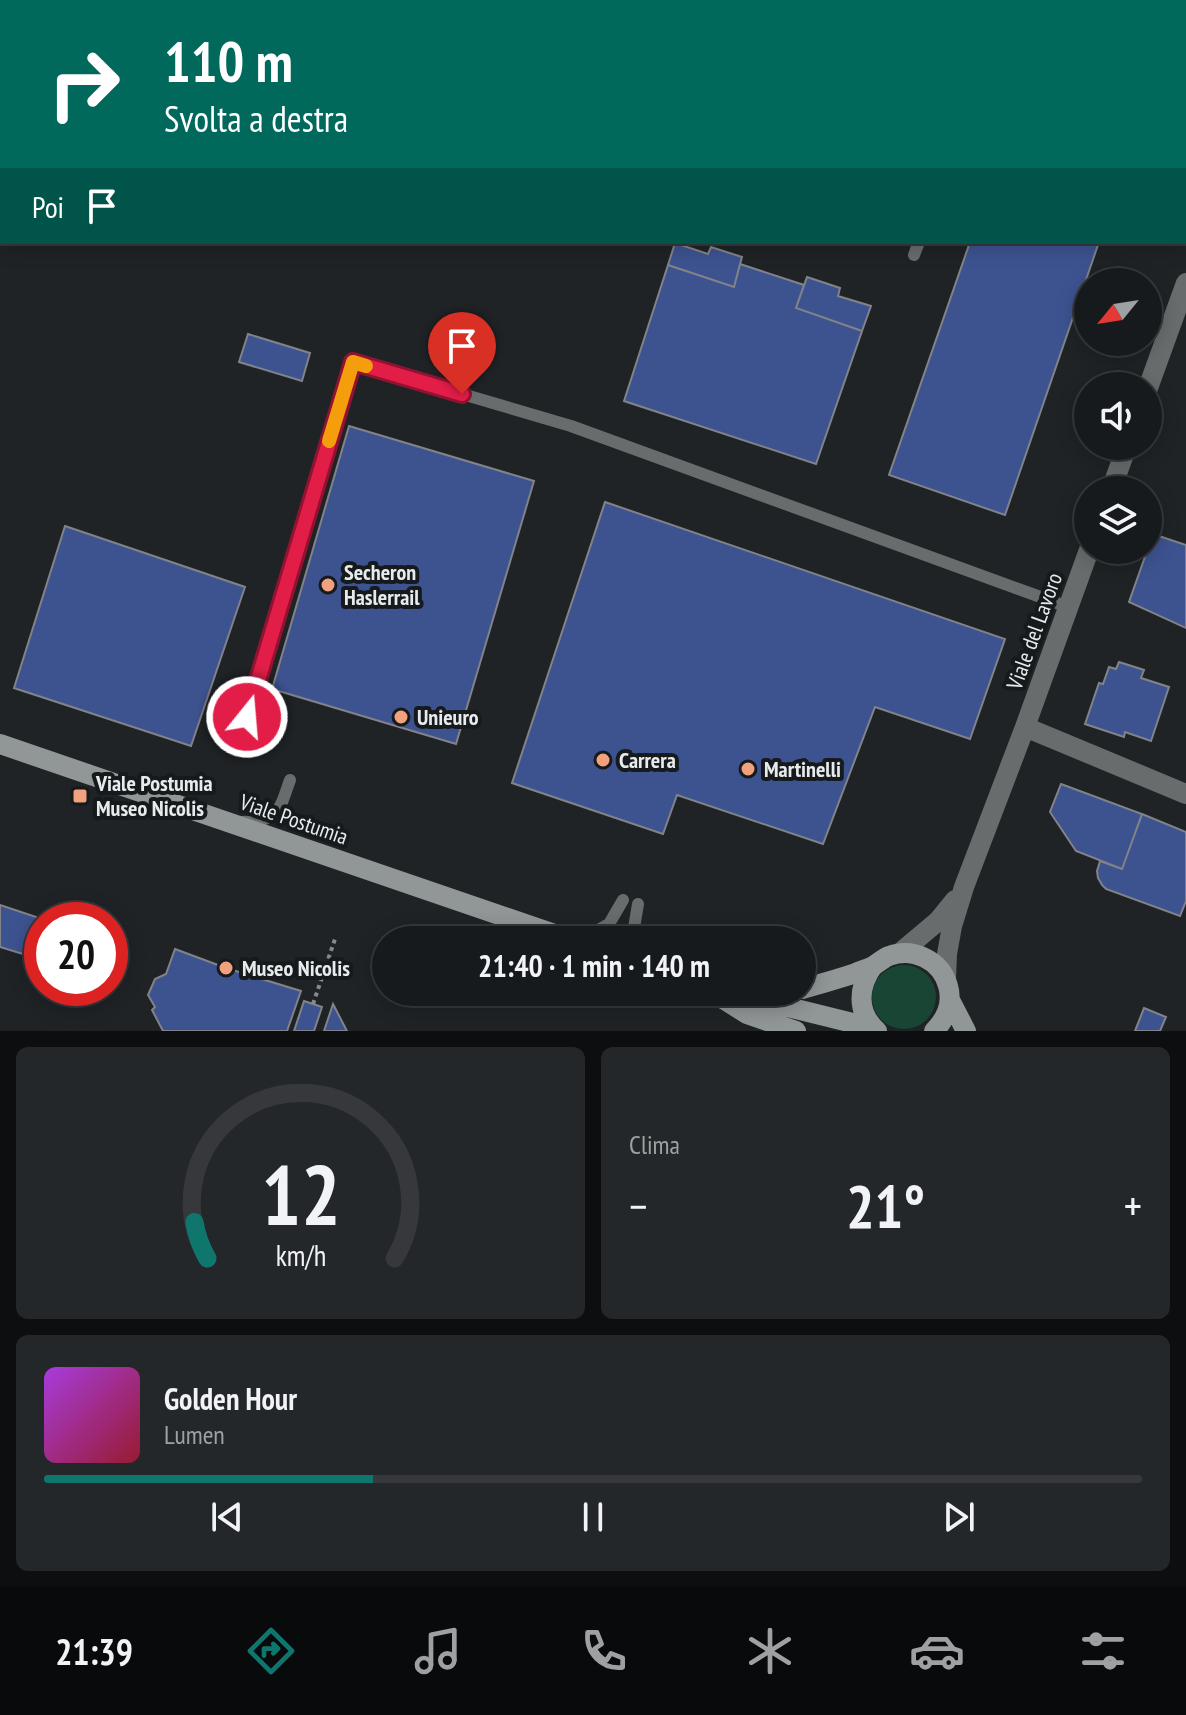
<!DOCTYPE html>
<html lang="it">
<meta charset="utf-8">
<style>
:root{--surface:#171a1c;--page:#242729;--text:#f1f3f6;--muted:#9ea1a3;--line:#36383b;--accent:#0f766e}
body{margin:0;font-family:"PT Sans Narrow",sans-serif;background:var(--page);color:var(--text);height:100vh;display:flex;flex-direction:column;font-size:30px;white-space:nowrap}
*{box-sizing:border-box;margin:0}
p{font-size:26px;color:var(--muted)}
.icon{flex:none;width:44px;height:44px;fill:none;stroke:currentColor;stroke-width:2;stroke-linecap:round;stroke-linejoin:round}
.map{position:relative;height:1031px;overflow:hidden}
.panel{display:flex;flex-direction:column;gap:16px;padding:16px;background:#0d0e0f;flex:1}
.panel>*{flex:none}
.hud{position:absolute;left:0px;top:0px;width:1186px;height:244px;box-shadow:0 4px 20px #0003,0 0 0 2px var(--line);background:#00695c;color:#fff;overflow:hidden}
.needle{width:52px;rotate:240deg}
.controls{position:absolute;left:1074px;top:268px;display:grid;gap:16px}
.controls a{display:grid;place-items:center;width:88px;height:88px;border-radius:50%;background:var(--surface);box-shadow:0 4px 20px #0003,0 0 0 2px var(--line);font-size:40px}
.speed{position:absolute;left:24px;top:902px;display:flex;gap:16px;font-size:40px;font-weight:700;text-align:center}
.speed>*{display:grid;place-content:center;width:104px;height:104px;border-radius:50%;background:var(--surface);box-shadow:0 4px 20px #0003,0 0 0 2px var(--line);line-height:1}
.speed .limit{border:12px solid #d22;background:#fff;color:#111}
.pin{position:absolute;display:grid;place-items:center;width:68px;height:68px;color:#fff;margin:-82px -34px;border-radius:50% 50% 50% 0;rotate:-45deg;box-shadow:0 0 8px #0007}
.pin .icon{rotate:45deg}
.me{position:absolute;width:88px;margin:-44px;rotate:17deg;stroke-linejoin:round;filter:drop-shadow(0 0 6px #0008)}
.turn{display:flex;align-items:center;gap:28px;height:168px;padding:0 32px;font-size:36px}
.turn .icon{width:104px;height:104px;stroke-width:2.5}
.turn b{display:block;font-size:56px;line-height:68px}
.then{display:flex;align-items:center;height:76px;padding:0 32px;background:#0003;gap:16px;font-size:30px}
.big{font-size:60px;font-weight:600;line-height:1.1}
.panel .widget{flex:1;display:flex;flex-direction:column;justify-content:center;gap:12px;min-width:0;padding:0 28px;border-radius:12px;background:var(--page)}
.panel .dial{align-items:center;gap:0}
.dial svg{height:208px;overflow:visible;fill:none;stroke:var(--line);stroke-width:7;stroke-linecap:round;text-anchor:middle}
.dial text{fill:var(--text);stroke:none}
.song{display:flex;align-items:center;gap:24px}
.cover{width:96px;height:96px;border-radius:12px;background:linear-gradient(135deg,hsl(280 70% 55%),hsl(350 70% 35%))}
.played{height:8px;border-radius:4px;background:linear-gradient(90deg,var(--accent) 30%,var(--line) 30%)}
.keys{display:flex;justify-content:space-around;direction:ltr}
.heat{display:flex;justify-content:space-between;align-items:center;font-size:44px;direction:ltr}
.panel .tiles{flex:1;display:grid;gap:16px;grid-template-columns:1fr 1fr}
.widget:last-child{grid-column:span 2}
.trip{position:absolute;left:372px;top:926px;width:444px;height:80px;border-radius:40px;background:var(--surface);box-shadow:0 4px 20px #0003,0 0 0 2px var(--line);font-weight:600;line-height:80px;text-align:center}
.menu{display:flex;height:128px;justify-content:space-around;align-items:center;background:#090a0b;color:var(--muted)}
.menu .icon{width:56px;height:56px}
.menu .on{color:var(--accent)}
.menu b{font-size:36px;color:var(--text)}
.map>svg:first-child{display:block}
.green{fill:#184534}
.building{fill:#3d5390;stroke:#818388;stroke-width:2}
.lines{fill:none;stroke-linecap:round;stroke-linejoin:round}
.path{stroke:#868a8c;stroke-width:4;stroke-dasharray:4 4;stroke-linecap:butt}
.service{stroke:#696c6c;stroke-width:12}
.minor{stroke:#696c6c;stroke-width:20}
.secondary{stroke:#919696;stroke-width:20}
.route-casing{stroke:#92132f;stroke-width:20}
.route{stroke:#e11d48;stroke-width:14}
.slow{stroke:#f59e0b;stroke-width:14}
.poi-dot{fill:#f1a17d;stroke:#161a1d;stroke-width:3}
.labels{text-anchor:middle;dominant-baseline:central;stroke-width:8;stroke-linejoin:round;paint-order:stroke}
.poi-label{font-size:22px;font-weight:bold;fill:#e8ebec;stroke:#161a1d;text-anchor:start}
.street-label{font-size:22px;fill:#e8ebec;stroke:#161a1d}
</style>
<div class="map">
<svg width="1186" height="1031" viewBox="0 0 1186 1031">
<rect width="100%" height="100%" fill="#1f2326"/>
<!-- green -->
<path class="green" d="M872 997a32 32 0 1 1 64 0a32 32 0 1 1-64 0Z"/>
<!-- building -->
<path class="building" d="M 104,0 L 292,0 L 291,2 L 103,2 Z
M 292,0 L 417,0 L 416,2 L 291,2 Z
M 1144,0 L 1186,0 L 1186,36 L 1184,35 L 1184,2 L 1144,2 Z
M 970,242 L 1099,242 L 1005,515 L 889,475 Z
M 675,243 L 708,254 L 711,247 L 742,257 L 734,287 L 668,265 Z
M 740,264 L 804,285 L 796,308 L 862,331 L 816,464 L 624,401 L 668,265 L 734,287 Z
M 807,277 L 840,288 L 838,296 L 871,306 L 862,331 L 796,308 Z
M 248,334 L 310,353 L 302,381 L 239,362 Z
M 349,426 L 534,481 L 456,744 L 272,689 Z
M 605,502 L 1005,639 L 970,739 L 875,707 L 823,844 L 677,795 L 663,834 L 512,783 Z
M 65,526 L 245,587 L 191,746 L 14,688 Z
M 1153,534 L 1186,545 L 1186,628 L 1129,602 Z
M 1119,662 L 1144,670 L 1141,678 L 1169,687 L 1151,741 L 1125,732 L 1124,737 L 1085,724 L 1099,683 L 1103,684 L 1109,667 L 1116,669 Z
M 1061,784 L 1142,814 L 1122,869 L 1076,851 L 1050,812 Z
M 1142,814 L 1186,832 L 1186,901 L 1180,916 L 1106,889 L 1102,885 L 1098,878 L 1097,871 L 1100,861 L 1122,869 Z
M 0,905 L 45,920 L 42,920 L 42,960 L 0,947 Z
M 175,949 L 226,968 L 301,991 L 287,1031 L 163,1031 L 152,1010 L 155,1007 L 148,995 L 155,979 L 166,974 Z
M 304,1001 L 322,1007 L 314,1031 L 294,1031 Z
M 333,1004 L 347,1031 L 324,1031 Z
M 1144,1008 L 1166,1017 L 1160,1031 L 1135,1031 Z"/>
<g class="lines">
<!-- path -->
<path class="path" d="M 313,1004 L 336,936"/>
<!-- service -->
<path class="service" d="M 776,0 L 781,2
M 723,2 L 724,0
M 1184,149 L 1186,150
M 914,255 L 919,242
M 247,717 L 353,362 L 571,426 L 1068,607
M 241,822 C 279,822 279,811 290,780
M 580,940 L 609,924 L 623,900
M 638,940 L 634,928 L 638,904"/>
<!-- minor -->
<path class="minor" d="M 1148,388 L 1186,283
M 1111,490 L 1127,446
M 1025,727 L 1186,794
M 900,953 L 938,921 L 955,900
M 946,979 L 947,954 L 952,926 L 964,887 L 1025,727 L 1089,550"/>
<!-- secondary -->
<path class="secondary" d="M 0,744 L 572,940
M 873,966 C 858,987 856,1012 877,1031
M 802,989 C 820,984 838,979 856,973 C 861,970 868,969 873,966 C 879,963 883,958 889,956 C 913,947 941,960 948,986 C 953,1003 946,1019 934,1031
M 712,992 L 747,1014 L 796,1031
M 727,992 L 873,1028
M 950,1000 L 966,1031"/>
</g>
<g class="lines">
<!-- route casing -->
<g class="route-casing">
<path id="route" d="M 247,717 L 353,362 L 462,394"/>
</g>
<!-- route -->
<use href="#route" class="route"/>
<!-- slow -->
<path class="slow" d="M 329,441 L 353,362 L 366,366"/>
</g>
<!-- markers -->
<g class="poi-dot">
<circle cx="328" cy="585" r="8"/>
<circle cx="401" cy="717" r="8"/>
<circle cx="603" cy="760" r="8"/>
<circle cx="748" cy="769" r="8"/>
<rect x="72" y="788" width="16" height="16" rx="4"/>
<circle cx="226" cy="968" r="8"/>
</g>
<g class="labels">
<!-- poi labels -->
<g class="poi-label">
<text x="344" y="572">Secheron<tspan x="344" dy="25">Haslerrail</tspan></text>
<text x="417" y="717">Unieuro</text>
<text x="619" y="760">Carrera</text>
<text x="764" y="769">Martinelli</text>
<text x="96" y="783">Viale Postumia<tspan x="96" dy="25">Museo Nicolis</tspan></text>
<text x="242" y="968">Museo Nicolis</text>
</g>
<!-- street labels -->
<g class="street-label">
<text transform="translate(1034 631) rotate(-70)">Viale del Lavoro</text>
<text transform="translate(294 819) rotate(19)">Viale Postumia</text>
</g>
</g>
</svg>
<div class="controls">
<a><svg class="needle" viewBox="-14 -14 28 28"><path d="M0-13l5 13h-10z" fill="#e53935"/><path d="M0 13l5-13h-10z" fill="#9ea1a3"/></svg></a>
<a><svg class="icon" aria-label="sound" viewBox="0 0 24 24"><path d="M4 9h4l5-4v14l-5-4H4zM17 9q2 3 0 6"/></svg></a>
<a><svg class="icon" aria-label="layers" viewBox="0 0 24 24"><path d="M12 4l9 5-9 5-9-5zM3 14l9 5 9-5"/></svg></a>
</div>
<div class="speed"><div class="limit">20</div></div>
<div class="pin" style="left:462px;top:394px;background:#d93025"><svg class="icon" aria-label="arrive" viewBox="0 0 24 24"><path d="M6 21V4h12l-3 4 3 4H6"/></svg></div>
<svg class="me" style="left:247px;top:717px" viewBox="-20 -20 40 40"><circle r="17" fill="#e11d48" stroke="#fff" stroke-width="3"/><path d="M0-11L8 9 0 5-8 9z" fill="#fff"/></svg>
<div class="trip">21:40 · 1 min · 140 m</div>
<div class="hud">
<div class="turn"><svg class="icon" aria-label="right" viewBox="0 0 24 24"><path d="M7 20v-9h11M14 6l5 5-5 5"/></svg><div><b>110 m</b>Svolta a destra</div></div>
<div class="then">Poi<svg class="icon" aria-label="arrive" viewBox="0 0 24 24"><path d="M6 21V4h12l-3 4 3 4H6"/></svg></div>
</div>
</div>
<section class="panel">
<div class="tiles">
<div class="widget dial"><svg viewBox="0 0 100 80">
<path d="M14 69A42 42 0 1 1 86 69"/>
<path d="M14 69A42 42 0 0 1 9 55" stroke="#0f766e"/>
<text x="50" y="56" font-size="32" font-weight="700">12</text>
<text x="50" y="72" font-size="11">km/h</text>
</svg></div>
<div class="widget"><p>Clima</p>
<div class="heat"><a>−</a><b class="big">21°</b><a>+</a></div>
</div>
<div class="widget">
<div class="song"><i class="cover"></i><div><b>Golden Hour</b><p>Lumen</p></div></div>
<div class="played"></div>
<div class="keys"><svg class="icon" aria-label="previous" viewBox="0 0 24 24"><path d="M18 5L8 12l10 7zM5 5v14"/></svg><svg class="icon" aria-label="pause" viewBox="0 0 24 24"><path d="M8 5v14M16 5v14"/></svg><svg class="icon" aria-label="next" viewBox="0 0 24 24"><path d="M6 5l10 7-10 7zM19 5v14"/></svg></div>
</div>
</div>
</section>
<nav class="menu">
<b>21:39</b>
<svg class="icon on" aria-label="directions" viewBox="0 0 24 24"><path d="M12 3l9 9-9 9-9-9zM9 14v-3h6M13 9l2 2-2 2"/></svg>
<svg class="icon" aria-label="music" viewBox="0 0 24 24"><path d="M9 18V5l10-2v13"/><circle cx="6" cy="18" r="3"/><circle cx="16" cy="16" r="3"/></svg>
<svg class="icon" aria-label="phone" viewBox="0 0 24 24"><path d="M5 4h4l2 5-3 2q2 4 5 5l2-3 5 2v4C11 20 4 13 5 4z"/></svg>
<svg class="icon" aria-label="climate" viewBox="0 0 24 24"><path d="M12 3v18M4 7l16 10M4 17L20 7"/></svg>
<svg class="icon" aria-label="car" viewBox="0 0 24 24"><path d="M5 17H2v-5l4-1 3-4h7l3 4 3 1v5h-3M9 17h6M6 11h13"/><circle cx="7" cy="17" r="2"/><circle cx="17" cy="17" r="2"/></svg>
<svg class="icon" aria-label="filters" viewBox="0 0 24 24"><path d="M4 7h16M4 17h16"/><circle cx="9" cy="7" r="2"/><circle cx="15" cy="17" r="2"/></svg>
</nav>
